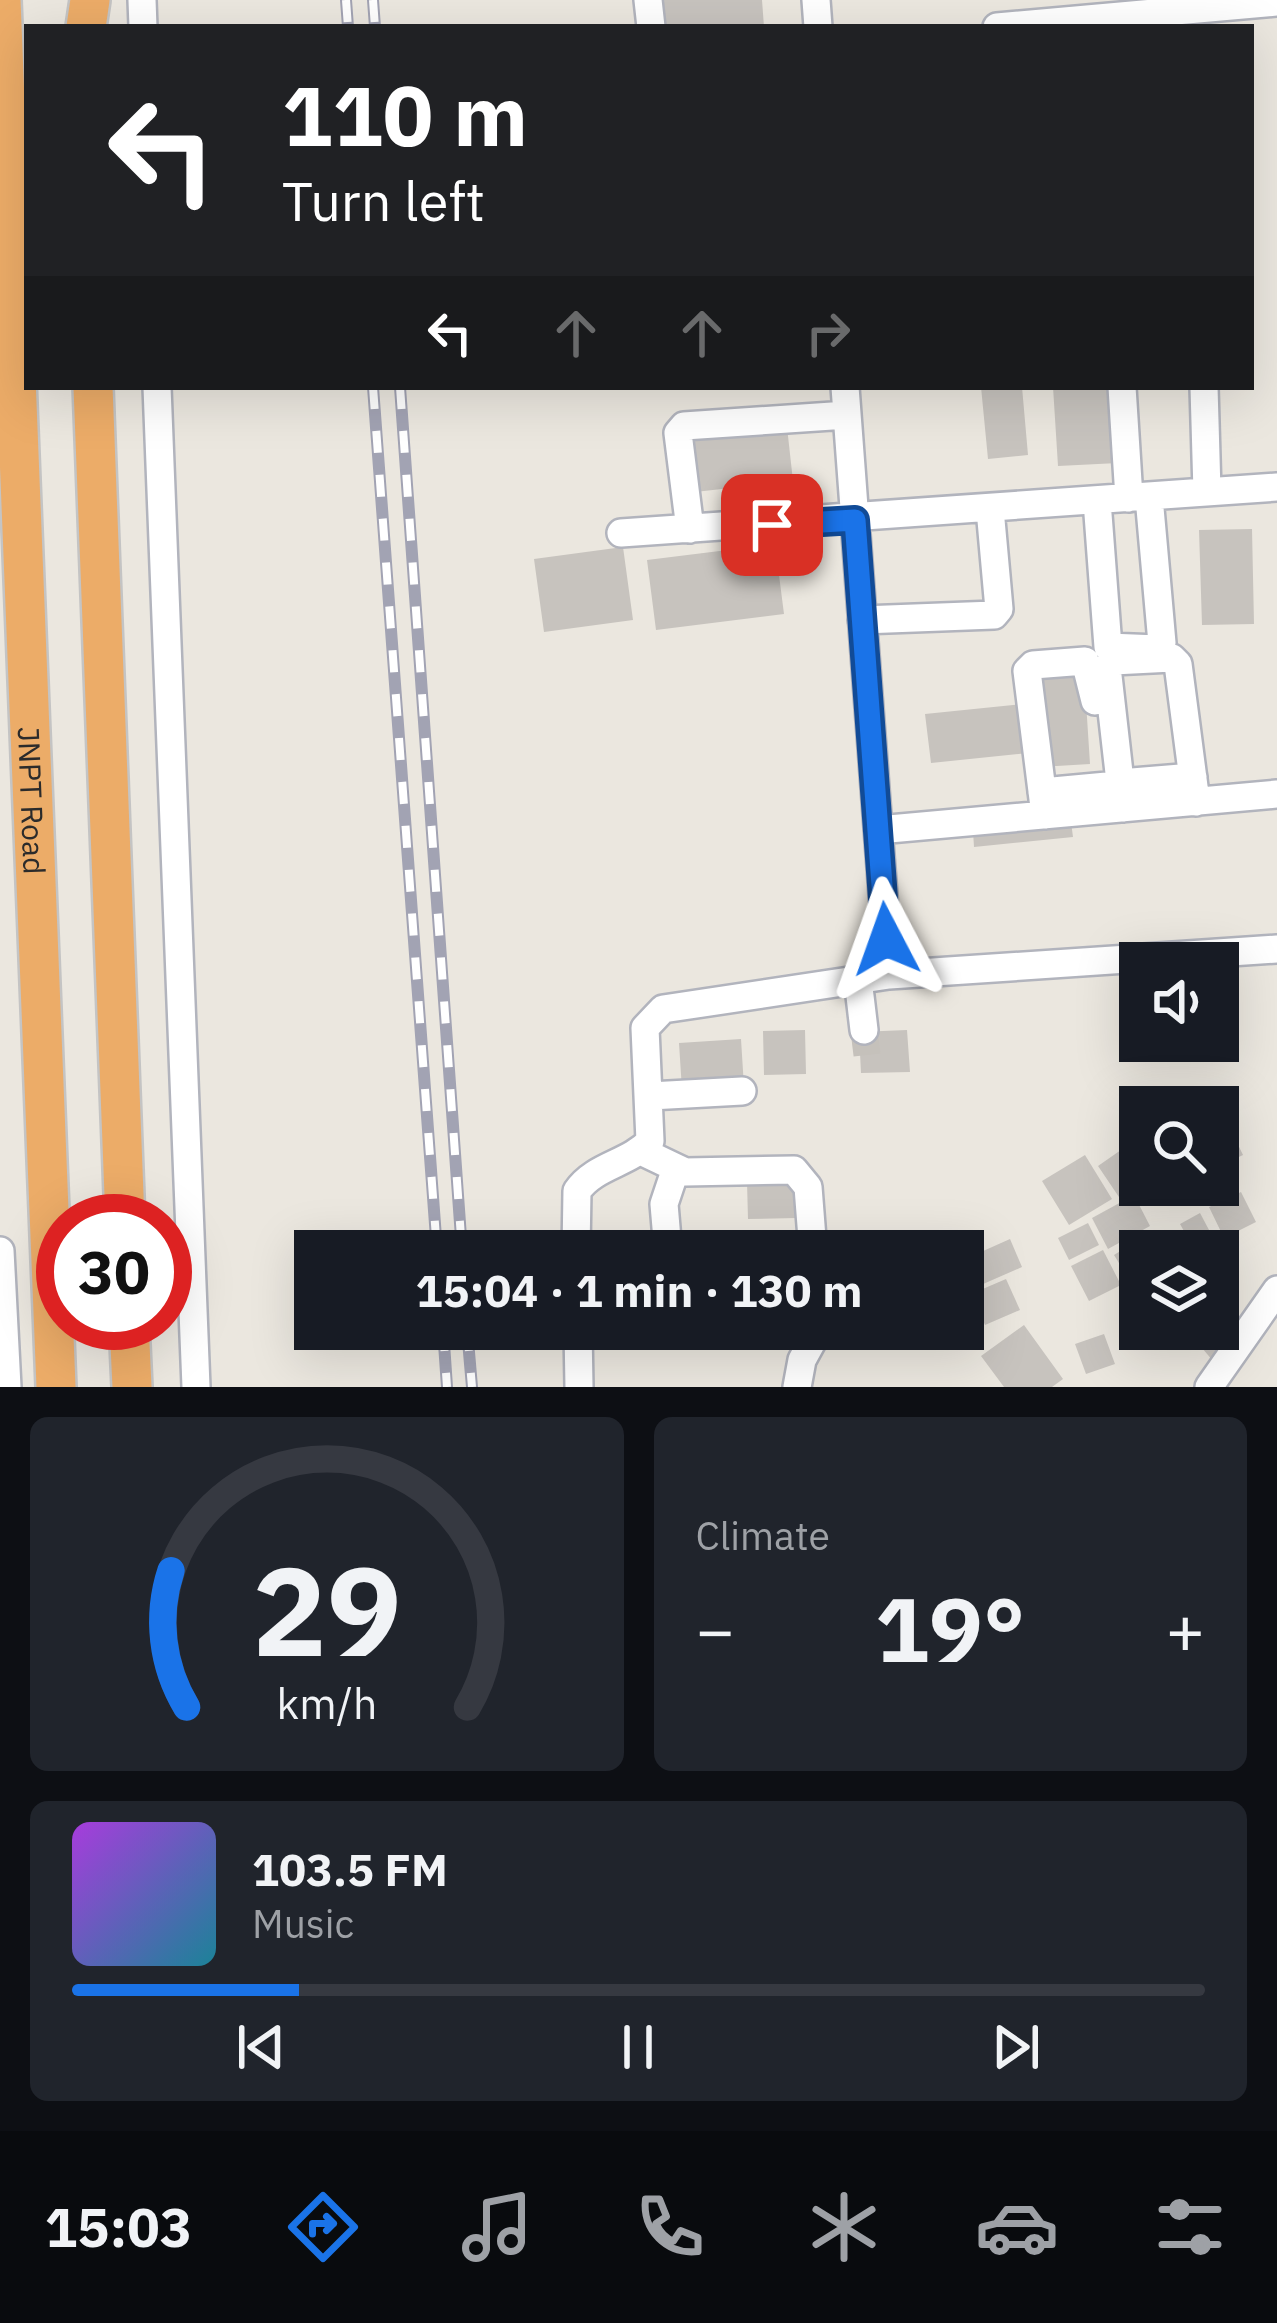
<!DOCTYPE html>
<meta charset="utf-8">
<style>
:root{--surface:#171b24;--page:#20242c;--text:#f1f3f6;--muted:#9ea1a6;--line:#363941;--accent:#1a73e8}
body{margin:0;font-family:"IBM Plex Sans",sans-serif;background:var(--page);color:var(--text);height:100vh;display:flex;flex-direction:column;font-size:45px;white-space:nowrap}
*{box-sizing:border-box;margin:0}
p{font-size:39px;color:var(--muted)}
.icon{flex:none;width:66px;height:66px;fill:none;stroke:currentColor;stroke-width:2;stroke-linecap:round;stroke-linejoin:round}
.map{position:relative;height:1387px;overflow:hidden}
.side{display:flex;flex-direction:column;gap:30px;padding:30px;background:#0d0f14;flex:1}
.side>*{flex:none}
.hud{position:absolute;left:24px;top:24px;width:1230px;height:366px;border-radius:0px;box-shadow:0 12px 48px #0002;background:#202124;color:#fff;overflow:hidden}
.controls{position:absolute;left:1119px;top:942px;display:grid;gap:24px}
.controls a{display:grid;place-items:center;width:120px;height:120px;border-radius:0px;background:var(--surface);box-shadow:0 12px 48px #0002;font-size:60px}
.speed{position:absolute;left:36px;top:1194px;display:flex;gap:24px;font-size:60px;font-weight:700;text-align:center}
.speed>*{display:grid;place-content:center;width:156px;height:156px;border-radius:50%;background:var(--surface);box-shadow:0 12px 48px #0002;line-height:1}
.speed .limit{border:18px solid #d22;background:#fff;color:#111}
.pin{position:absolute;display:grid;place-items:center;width:102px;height:102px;color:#fff;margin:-51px;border-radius:24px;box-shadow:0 6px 18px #0006}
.me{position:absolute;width:132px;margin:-66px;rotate:356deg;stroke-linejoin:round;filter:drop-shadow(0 0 9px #0008)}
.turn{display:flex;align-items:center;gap:42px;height:252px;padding:0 60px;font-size:54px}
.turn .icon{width:156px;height:156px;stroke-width:2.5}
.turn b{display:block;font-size:84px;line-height:102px}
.lanes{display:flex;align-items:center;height:114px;padding:0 60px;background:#0003;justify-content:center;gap:60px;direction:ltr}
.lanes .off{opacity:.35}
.big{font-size:90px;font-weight:800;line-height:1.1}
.side .tile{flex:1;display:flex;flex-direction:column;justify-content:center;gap:18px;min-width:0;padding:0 42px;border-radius:18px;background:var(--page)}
.side .dial{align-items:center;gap:0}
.dial svg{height:312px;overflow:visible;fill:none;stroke:var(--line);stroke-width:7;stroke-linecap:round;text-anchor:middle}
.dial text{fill:var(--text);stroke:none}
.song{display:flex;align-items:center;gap:36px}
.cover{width:144px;height:144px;border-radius:18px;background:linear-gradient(135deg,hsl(280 70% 55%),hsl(190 70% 35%))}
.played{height:12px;border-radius:6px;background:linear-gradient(90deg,var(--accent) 20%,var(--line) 20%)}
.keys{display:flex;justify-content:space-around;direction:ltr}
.heat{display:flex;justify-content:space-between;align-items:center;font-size:66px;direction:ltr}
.side .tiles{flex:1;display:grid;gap:30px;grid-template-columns:1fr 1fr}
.tile:last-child{grid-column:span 2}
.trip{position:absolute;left:294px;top:1230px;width:690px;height:120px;border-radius:0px;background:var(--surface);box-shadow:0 12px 48px #0002;font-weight:800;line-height:120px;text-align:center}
.menu{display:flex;height:192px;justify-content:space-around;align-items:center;background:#090b0e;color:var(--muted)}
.menu .icon{width:84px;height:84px}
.menu .active{color:var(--accent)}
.menu b{font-size:54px;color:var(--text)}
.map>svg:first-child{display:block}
.building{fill:#c7c3be}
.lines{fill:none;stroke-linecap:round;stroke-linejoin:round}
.minor-tunnel{stroke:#c5c1bb;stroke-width:27;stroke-dasharray:27 14;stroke-linecap:butt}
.minor-casing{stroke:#b2b4bd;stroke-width:32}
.highway-casing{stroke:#c4c4c4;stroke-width:44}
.minor{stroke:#fff;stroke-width:27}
.highway{stroke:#ecac68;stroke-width:39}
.rail-casing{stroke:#a2a3b3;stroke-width:12}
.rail{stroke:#fff;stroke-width:8;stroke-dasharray:22;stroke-linecap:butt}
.route-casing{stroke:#114b97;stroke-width:30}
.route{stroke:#1a73e8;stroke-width:21}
.labels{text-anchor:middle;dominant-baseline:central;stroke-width:9;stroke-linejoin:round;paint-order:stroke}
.street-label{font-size:30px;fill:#2b2b2b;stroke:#fff}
</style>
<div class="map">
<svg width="1277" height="1387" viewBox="0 0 1277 1387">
<rect width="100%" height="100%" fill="#ebe7df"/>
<!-- building -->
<path class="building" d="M 658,0 L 762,0 L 764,27 L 660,27 Z
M 981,387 L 1022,387 L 1028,455 L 988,459 Z
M 1053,387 L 1114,387 L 1118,463 L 1058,466 Z
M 787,427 L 793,481 L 695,492 L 688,437 Z
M 1252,529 L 1254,624 L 1202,625 L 1199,530 Z
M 775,544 L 784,614 L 656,630 L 647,560 Z
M 623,547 L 633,620 L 544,632 L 534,559 Z
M 1084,671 L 1090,764 L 1040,767 L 1034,674 Z
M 1023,704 L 1028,753 L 931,763 L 925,714 Z
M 1071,822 L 1073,837 L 974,847 L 973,831 Z
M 805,1030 L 806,1074 L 764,1075 L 763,1031 Z
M 907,1030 L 910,1072 L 861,1073 L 859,1032 Z
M 741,1039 L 744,1087 L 682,1090 L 679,1043 Z
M 1226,1120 L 1243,1155 L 1218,1167 L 1218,1124 Z
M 1131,1143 L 1140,1156 L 1140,1187 L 1121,1200 L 1098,1166 Z
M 1085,1155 L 1112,1199 L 1069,1225 L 1042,1181 Z
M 796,1181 L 796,1218 L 748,1219 L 747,1182 Z
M 1241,1192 L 1256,1222 L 1224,1238 L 1209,1207 Z
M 1134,1195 L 1150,1226 L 1108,1249 L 1092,1218 Z
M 1200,1213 L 1217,1245 L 1206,1251 L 1195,1251 L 1180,1224 Z
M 1088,1223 L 1099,1245 L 1069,1260 L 1058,1238 Z
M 1141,1238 L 1150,1251 L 1140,1251 L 1140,1297 L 1114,1255 Z
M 1010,1239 L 1022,1267 L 974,1288 L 963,1260 Z
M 1103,1250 L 1121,1285 L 1089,1301 L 1071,1266 Z
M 1006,1279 L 1020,1310 L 985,1325 L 971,1294 Z
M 1024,1325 L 1063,1379 L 1052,1387 L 1004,1387 L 981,1356 Z
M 1186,1329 L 1213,1329 L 1229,1349 L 1213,1361 Z
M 1104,1334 L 1115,1364 L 1086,1374 L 1075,1344 Z"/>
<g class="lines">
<!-- minor-tunnel -->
<path class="minor-tunnel" d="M 864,1030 L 867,1055"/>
<!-- minor casing -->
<g class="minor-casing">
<path id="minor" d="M 142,0 L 143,27
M 648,0 L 651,27
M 816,0 L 818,27
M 997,27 L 1277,2
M 157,387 L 196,1387
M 845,387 L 889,975
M 1122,387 L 1129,498
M 1204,387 L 1207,492
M 1097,501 L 1108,647 L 1158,649 L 1162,643 L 1149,497
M 690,529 L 678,433 L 684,426 L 847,415
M 621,533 L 1277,487
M 862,620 L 994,615 L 999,609 L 990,509
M 1120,783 L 1193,777
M 1042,792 L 1107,786
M 1123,808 L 1107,667 L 1113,661 L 1172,658 L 1178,664 L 1196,802
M 1045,815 L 1027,671 L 1033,665 L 1085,661 L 1095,701
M 878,830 L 1277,794
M 858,979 L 864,1030
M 650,1096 L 742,1091
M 641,1151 L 685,1172 L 794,1170 L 808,1187 L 813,1251
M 0,1251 L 7,1387
M 576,1251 L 577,1191 C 595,1165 629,1164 650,1141 L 645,1028 L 663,1009 L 889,975 L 1277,949
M 668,1251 L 664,1204 L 676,1168
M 578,1329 L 579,1387
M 797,1387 L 802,1360 L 819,1329
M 1209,1387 L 1277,1290"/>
</g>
<!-- highway casing -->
<g class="highway-casing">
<g id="highway">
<path id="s1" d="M 1,0 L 56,1387"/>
<path d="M 86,27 L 90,0"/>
<path d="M 93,387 L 125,1221"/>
<path d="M 129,1323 L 132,1387"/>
</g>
</g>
<!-- minor -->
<use href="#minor" class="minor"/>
<!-- highway -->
<use href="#highway" class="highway"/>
<!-- rail casing -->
<g class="rail-casing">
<path id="rail" d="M 346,0 L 348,27
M 373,0 L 375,27
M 373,387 L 437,1251
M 400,387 L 462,1251
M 443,1329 L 447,1387
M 467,1329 L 472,1387"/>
</g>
<!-- rail -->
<use href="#rail" class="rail"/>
</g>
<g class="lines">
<!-- route casing -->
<g class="route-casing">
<path id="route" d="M 772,525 L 855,520 L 886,939"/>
</g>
<!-- route -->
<use href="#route" class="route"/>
</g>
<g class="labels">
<!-- street labels -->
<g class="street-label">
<text stroke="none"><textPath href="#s1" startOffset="801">JNPT Road</textPath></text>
</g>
</g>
</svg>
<div class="controls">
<a><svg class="icon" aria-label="sound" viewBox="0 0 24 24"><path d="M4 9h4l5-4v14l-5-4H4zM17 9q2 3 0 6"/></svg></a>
<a><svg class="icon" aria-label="search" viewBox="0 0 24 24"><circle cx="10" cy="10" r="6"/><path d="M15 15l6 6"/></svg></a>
<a><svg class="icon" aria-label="layers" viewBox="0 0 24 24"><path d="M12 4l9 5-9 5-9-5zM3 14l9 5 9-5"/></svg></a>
</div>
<div class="speed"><div class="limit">30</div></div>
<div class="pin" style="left:772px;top:525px;background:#d93025"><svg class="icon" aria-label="arrive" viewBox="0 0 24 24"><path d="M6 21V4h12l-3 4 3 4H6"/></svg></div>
<svg class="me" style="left:886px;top:939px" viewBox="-20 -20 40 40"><path d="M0-17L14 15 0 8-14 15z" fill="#1a73e8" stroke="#fff" stroke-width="4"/></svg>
<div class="trip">15:04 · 1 min · 130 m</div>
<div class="hud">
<div class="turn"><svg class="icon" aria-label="left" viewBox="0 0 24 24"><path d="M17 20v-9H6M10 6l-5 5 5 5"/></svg><div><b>110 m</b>Turn left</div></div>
<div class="lanes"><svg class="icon" aria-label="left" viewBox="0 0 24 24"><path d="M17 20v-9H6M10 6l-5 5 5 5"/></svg><svg class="icon off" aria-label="ahead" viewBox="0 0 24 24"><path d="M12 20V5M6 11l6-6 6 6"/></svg><svg class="icon off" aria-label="ahead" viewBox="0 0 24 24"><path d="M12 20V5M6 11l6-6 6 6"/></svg><svg class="icon off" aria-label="right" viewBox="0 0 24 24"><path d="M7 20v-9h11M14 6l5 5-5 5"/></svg></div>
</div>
</div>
<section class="side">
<div class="tiles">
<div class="tile dial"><svg viewBox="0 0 100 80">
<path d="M14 69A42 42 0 1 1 86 69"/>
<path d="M14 69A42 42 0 0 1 10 34" stroke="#1a73e8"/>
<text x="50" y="56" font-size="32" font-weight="700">29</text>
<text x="50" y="72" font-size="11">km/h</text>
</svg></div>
<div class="tile"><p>Climate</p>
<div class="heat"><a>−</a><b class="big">19°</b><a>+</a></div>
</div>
<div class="tile">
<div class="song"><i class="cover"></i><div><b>103.5 FM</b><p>Music</p></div></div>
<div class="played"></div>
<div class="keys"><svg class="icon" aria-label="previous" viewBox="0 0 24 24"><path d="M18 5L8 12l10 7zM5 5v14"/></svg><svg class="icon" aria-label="pause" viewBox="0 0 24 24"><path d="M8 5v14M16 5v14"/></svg><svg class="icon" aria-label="next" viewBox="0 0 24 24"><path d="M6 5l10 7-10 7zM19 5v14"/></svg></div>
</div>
</div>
</section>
<nav class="menu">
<b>15:03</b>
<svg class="icon active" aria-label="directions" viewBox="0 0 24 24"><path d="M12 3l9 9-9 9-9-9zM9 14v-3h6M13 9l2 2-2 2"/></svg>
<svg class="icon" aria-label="music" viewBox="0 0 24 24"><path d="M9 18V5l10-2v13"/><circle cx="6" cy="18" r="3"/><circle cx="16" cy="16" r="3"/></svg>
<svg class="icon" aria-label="phone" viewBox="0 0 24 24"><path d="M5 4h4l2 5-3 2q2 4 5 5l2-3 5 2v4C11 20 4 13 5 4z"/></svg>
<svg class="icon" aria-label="climate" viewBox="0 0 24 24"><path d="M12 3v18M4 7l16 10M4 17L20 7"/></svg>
<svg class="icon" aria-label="car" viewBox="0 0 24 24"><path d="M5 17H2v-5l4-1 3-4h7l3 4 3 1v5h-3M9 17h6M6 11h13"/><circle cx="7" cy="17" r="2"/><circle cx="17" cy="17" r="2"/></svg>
<svg class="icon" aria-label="filters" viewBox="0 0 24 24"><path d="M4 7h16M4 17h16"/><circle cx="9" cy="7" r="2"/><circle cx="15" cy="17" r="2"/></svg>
</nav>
